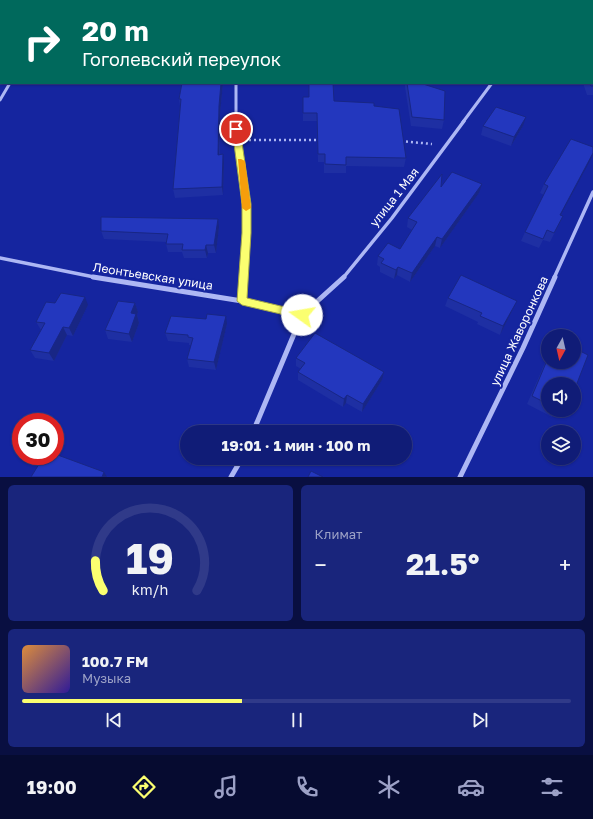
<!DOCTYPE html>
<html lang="ru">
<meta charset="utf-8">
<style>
:root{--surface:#101c77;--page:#19257c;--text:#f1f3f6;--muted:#9ca1c6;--line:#303a89;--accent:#fbff70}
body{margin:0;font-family:"Golos Text",sans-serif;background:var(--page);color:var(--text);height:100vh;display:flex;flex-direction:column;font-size:15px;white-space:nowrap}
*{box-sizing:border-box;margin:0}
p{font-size:13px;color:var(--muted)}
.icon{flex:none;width:22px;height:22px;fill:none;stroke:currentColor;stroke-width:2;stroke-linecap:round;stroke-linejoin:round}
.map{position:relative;height:477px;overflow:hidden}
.side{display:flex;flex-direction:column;gap:8px;padding:8px;background:#090f41;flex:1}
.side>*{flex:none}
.top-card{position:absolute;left:0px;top:0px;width:593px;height:84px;box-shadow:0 1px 3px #0004,0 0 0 1px var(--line);background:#00695c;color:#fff;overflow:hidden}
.needle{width:26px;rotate:188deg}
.tools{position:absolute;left:541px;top:329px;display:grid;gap:8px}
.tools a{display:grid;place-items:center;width:40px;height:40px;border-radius:50%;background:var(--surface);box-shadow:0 1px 3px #0004,0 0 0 1px var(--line);font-size:20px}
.speed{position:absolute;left:12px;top:413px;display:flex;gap:8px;font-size:20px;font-weight:700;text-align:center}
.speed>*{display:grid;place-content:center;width:52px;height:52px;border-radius:50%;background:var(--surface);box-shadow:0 1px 3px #0004,0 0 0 1px var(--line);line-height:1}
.speed .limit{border:6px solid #d22;background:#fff;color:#111}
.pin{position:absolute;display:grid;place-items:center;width:34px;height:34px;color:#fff;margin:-17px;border:2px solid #fff;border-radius:50%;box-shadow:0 1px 4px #0007}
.me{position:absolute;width:44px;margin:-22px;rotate:283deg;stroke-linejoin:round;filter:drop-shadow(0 0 3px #0008)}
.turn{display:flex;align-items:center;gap:14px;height:84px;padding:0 16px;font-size:18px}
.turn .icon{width:52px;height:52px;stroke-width:2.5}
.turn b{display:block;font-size:28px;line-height:34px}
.big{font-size:30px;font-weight:700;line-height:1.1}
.side .tile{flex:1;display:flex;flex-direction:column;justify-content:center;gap:6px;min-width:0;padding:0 14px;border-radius:6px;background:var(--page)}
.side .dial{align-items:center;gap:0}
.dial svg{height:104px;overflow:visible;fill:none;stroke:var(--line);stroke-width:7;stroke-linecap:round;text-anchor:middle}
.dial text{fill:var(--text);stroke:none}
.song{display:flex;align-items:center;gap:12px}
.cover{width:48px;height:48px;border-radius:6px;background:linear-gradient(135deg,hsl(30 70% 55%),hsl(250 70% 35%))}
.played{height:4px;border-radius:2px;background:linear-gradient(90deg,var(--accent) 40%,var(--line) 40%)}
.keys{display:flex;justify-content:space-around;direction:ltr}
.heat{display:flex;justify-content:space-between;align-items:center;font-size:22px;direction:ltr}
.side .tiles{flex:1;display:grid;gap:8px;grid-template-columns:1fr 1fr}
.tile:last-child{grid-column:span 2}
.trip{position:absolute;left:180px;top:425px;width:232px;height:40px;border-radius:20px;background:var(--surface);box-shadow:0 1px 3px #0004,0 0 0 1px var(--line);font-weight:700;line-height:40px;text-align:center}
.tabs{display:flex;height:64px;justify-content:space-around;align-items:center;background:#060b30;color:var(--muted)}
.tabs .icon{width:28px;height:28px}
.tabs .selected{color:var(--accent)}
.tabs b{font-size:18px;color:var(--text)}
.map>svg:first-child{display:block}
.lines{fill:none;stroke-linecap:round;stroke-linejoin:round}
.path{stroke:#adb7f4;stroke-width:2.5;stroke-dasharray:2 3;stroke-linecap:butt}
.street-far2{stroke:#adb7f4;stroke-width:3}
.street-far1{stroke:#adb7f4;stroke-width:3.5}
.street{stroke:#adb7f4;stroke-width:5}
.secondary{fill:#dde1fd;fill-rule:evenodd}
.wall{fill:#1e2fa3}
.shaded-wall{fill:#182685}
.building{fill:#2337be;stroke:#182685}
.route{fill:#fbff70;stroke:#a3a649}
.slow{fill:#f59e0b}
.labels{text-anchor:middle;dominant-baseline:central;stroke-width:4;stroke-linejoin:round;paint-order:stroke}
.street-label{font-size:12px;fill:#fff;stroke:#15259f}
</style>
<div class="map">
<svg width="593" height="477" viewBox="0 0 593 477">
<rect width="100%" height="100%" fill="#15259f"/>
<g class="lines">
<!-- path -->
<path class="path" d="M 249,140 L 320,140
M 401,141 L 432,144"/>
<!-- street-far2 -->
<path class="street-far2" d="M 0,100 L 10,83
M 236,122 L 236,83
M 463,122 L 492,83"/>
<!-- street-far1 -->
<path class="street-far1" d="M 236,121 L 246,204 L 247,233 L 244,278
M 0,258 L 99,278
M 343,278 L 392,218 L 464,121
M 554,278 L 593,192"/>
<!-- street -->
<path class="street" d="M 93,277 L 242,301 L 302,315
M 242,301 L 244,277
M 253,432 L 302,315 L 344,277
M 231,477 L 242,458
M 460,477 L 523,348 L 555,277"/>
<!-- secondary -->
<path class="secondary" d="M 230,0 L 236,0 L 236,1 L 230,1 Z
M 592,63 L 593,63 L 593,67 L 592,67 Z"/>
</g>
<!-- wall -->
<path class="wall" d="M 0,0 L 27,0 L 27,1 L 1,1 L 1,39 L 0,39 Z
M 254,0 L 282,0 L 282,1 L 254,1 Z
M 593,66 L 593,95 L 587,95 L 583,83 L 592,83 Z
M 182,83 L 223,83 L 220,114 L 220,155 L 224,163 L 223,195 L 175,198 L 173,189 L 180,106 L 179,99 Z
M 309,83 L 333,83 L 334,101 L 374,106 L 406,158 L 404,167 L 346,166 L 346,173 L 324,173 L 324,162 L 318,162 L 317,121 L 303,121 L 303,97 L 309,97 Z
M 405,83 L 420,83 L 444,120 L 442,129 L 411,126 L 405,87 Z
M 483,126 L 523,126 L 511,146 L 481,135 Z
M 593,154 L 561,215 L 563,216 L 550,242 L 543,240 L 539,248 L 521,241 L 525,232 L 544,195 L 540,193 L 544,184 Z
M 441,187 L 479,193 L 440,248 L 435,246 L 410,282 L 397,275 L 394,279 L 380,272 L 380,267 L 377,265 L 378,256 L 400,249 L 412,230 L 407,227 L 408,218 Z
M 219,227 L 216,253 L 208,253 L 207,258 L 184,258 L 182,252 L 168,252 L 166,244 L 166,242 L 104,239 L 101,231 Z
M 448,298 L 517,301 L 500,335 L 477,324 L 478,322 L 445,306 Z
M 55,303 L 88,305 L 73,336 L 67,335 L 54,361 L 35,358 L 30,350 L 41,330 L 36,322 Z
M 135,303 L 138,312 L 137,315 L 139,323 L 132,342 L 108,339 L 105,330 Z
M 227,324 L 216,370 L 189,367 L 187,359 L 191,345 L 189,345 L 189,343 L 168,341 L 165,333 Z
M 548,356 L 548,410 L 556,410 L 552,417 L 527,404 Z
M 296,358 L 382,380 L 362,412 L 346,403 L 343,407 L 298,380 L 298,372 L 301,369 L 296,366 Z"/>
<!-- shaded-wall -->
<path class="shaded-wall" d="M 221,83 L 223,83 L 220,114 L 219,163 L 218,155 L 219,106 Z
M 526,117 L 523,126 L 511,146 L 514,137 Z
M 593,153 L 592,157 L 556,224 L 560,215 Z
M 223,154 L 224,163 L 223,195 L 222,187 Z
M 482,184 L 479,193 L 440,248 L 442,239 Z
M 218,219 L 219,227 L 216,253 L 214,245 Z
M 437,237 L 435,246 L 410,282 L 412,273 Z
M 206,245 L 208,253 L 207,258 L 205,250 Z
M 398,267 L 397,275 L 394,279 L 396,270 Z
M 85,297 L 88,305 L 73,336 L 69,328 Z
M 517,301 L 500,335 L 503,326 Z
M 135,303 L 138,312 L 137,315 L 139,323 L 132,342 L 129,334 L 131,313 Z
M 226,316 L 227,324 L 216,370 L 214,362 Z
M 63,327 L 67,335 L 54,361 L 49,353 Z
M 384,372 L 382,380 L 362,412 L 363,404 Z
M 347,395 L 346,403 L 343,407 L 344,399 Z
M 104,472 L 107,477 L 102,477 Z"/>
<!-- building -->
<path class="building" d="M 0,0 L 23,0 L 23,1 L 1,1 L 1,31 L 0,31 Z
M 189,0 L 213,0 L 213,1 L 189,1 Z
M 592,66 L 593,66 L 593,86 L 591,86 L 590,83 L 592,83 Z
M 182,83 L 221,83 L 219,106 L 218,155 L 223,154 L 222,187 L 173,189 L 181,99 L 179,99 Z
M 309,83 L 333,83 L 334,101 L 374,103 L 374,106 L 399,109 L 406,158 L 346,157 L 346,165 L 325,164 L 325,154 L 318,154 L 317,113 L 303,113 L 303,97 L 309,97 Z
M 407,83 L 420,83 L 445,91 L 444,120 L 412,117 Z
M 496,107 L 526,117 L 514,137 L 483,126 Z
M 571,139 L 593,147 L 593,153 L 560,215 L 563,216 L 554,233 L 547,230 L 543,239 L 525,232 L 548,186 L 544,184 Z
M 452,172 L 482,184 L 442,239 L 437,237 L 412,273 L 398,267 L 396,270 L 381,263 L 384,259 L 378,256 L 388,243 L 400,249 L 417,222 L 408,218 L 442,174 L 441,187 Z
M 101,217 L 218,219 L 214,245 L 206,245 L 205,250 L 182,250 L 183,244 L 166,244 L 168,234 L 101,231 Z
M 461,275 L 517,301 L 503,326 L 480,316 L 482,313 L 448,298 Z
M 61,293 L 85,297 L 69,328 L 63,327 L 49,353 L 30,350 L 45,323 L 36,322 L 46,302 L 55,303 Z
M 118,301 L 135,303 L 131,313 L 136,314 L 129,334 L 105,330 Z
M 207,314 L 226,316 L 214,362 L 187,359 L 193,338 L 188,337 L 188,335 L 165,333 L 171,316 L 206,319 Z
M 315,333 L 384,372 L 363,404 L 347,395 L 344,399 L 298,372 L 305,363 L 296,358 Z
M 574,348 L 588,355 L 574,391 L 574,384 L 548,384 L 548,404 L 532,396 L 548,358 L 548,362 L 574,362 Z
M 55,454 L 104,472 L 102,477 L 31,477 L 44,456 L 55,456 Z
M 311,471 L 323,477 L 308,477 Z"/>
<!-- route -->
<path class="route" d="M 236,126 L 240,129 L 251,204 L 251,233 L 247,298 L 306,312 L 307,315 L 306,318 L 302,319 L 242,305 L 237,301 L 242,233 L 242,204 L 232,129 Z"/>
<!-- slow -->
<path class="slow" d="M 238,159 L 241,159 L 245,161 L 251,208 L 246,211 L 242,208 Z"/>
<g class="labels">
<!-- street labels -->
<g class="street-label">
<text transform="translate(394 197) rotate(-52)">улица 1 Мая</text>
<text transform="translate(153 276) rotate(9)">Леонтьевская улица</text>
<text transform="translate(519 331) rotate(-65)">улица Жаворонкова</text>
</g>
</g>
</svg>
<div class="tools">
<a><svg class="needle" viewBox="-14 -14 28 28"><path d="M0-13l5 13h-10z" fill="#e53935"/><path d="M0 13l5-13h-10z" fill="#9ca1c6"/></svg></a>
<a><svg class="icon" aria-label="sound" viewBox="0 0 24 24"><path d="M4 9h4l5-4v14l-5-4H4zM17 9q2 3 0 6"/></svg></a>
<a><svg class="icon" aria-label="layers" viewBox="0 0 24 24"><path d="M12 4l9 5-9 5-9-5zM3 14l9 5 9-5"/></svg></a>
</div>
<div class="speed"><div class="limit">30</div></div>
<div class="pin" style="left:236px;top:129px;background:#d93025"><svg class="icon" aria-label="arrive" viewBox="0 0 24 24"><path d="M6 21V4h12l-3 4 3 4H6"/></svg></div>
<svg class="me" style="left:302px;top:315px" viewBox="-20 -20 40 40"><circle r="19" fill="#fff"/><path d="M0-13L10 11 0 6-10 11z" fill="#fbff70"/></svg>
<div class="trip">19:01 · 1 мин · 100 m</div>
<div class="top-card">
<div class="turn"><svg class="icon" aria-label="right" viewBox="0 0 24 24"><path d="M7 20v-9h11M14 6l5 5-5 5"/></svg><div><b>20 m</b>Гоголевский переулок</div></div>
</div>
</div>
<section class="side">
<div class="tiles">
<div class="tile dial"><svg viewBox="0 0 100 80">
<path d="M14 69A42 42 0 1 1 86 69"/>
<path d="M14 69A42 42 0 0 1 8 46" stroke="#fbff70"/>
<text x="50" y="56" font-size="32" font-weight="700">19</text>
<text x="50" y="72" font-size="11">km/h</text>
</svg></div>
<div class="tile"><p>Климат</p>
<div class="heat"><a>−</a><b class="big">21.5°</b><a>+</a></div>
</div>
<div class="tile">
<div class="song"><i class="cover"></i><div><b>100.7 FM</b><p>Музыка</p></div></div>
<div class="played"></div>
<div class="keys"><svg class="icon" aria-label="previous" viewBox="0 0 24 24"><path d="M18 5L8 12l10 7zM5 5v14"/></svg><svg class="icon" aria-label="pause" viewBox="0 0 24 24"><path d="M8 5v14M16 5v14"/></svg><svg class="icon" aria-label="next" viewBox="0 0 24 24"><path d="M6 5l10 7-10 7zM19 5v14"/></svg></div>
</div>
</div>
</section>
<nav class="tabs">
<b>19:00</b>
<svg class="icon selected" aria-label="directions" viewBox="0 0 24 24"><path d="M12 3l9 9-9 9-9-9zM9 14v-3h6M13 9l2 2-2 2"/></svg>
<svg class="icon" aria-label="music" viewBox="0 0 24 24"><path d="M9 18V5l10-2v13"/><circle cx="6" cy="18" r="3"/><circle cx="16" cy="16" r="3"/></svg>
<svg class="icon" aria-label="phone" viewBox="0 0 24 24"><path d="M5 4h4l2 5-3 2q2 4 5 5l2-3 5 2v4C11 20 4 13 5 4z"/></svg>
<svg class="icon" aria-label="climate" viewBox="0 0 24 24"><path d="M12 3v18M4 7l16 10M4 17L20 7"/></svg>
<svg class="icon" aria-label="car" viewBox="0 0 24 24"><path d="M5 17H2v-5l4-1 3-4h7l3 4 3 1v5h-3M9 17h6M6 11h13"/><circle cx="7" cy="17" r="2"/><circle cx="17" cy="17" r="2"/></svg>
<svg class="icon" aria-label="filters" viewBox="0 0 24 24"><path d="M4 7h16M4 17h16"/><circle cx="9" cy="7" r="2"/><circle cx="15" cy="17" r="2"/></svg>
</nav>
